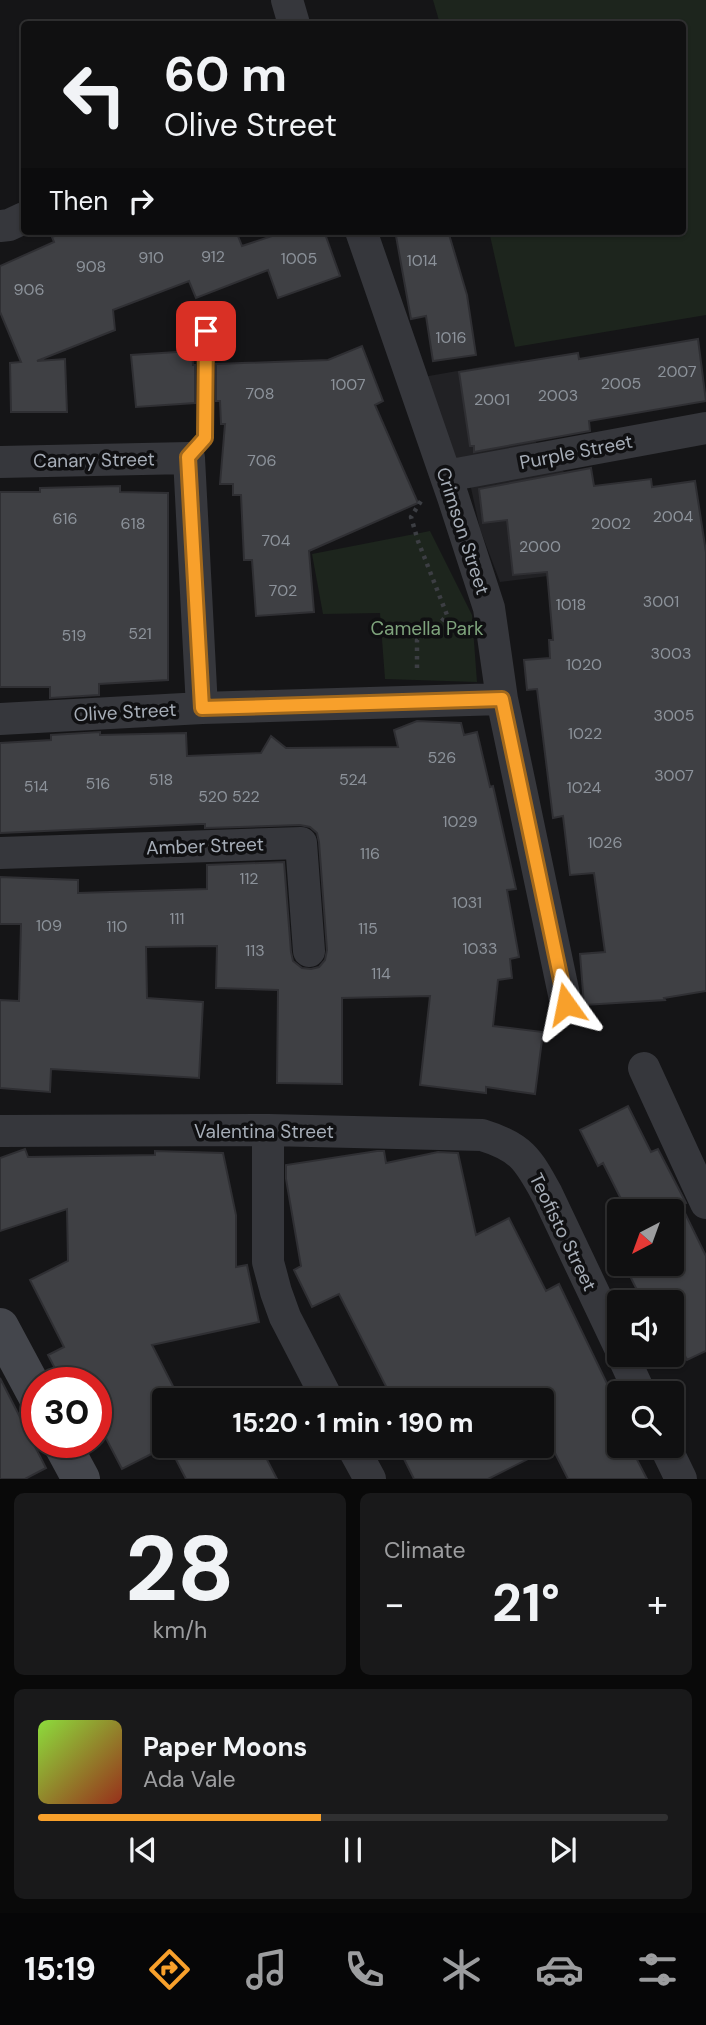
<!DOCTYPE html>
<meta charset="utf-8">
<style>
:root{--surface:#101011;--page:#19191a;--text:#f1f3f6;--muted:#9c9d9f;--line:#303031;--accent:#f8a02b}
body{margin:0;font-family:"DM Sans",sans-serif;background:var(--page);color:var(--text);height:100vh;display:flex;flex-direction:column;font-size:26px;white-space:nowrap}
*{box-sizing:border-box;margin:0}
p{font-size:23px;color:var(--muted)}
.icon{flex:none;width:38px;height:38px;fill:none;stroke:currentColor;stroke-width:2;stroke-linecap:round;stroke-linejoin:round}
.map{position:relative;height:1479px;overflow:hidden}
.panel{display:flex;flex-direction:column;gap:14px;padding:14px;background:#090909;flex:1}
.panel>*{flex:none}
.guide{position:absolute;left:21px;top:21px;width:665px;height:214px;border-radius:7px;box-shadow:0 2px 5px #0004,0 0 0 2px var(--line);background:#101011;color:var(--text);overflow:hidden}
.needle{width:46px;rotate:221deg}
.controls{position:absolute;left:607px;top:1199px;display:grid;gap:14px}
.controls a{display:grid;place-items:center;width:77px;height:77px;border-radius:7px;background:var(--surface);box-shadow:0 2px 5px #0004,0 0 0 2px var(--line);font-size:35px}
.speed{position:absolute;left:21px;top:1367px;display:flex;gap:14px;font-size:35px;font-weight:700;text-align:center}
.speed>*{display:grid;place-content:center;width:91px;height:91px;border-radius:50%;background:var(--surface);box-shadow:0 2px 5px #0004,0 0 0 2px var(--line);line-height:1}
.speed .limit{border:10px solid #d22;background:#fff;color:#111}
.pin{position:absolute;display:grid;place-items:center;width:60px;height:60px;color:#fff;margin:-30px;border-radius:14px;box-shadow:0 4px 10px #0006}
.me{position:absolute;width:77px;margin:-38px;rotate:348deg;stroke-linejoin:round;filter:drop-shadow(0 0 5px #0008)}
.turn{display:flex;align-items:center;gap:24px;height:147px;padding:0 28px;font-size:32px}
.turn .icon{width:91px;height:91px;stroke-width:2.5}
.turn b{display:block;font-size:49px;line-height:60px}
.then{display:flex;align-items:center;height:66px;padding:0 28px;background:#0003;gap:14px;font-size:26px}
.big{font-size:52px;font-weight:700;line-height:1.1}
.panel .tile{flex:1;display:flex;flex-direction:column;justify-content:center;gap:10px;min-width:0;padding:0 24px;border-radius:10px;background:var(--page)}
.panel .dial{align-items:center;gap:0}
.dial b{font-size:91px;line-height:1}
.song{display:flex;align-items:center;gap:21px}
.cover{width:84px;height:84px;border-radius:10px;background:linear-gradient(135deg,hsl(90 70% 55%),hsl(10 70% 35%))}
.played{height:7px;border-radius:4px;background:linear-gradient(90deg,var(--accent) 45%,var(--line) 45%)}
.keys{display:flex;justify-content:space-around;direction:ltr}
.heat{display:flex;justify-content:space-between;align-items:center;font-size:38px;direction:ltr}
.panel .tiles{flex:1;display:grid;gap:14px;grid-template-columns:1fr 1fr}
.tile:last-child{grid-column:span 2}
.trip{position:absolute;left:152px;top:1388px;width:402px;height:70px;border-radius:7px;background:var(--surface);box-shadow:0 2px 5px #0004,0 0 0 2px var(--line);font-weight:700;line-height:70px;text-align:center}
.dock{display:flex;height:112px;justify-content:space-around;align-items:center;background:#060607;color:var(--muted)}
.dock .icon{width:49px;height:49px}
.dock .current{color:var(--accent)}
.dock b{font-size:32px;color:var(--text)}
.map>svg:first-child{display:block}
.built{fill:#212124}
.green{fill:#1d251d}
.building{fill:#3f4044;stroke:#2f2f33;stroke-width:2}
.lines{fill:none;stroke-linecap:round;stroke-linejoin:round}
.path{stroke:#3c3e43;stroke-width:4.5;stroke-dasharray:3.5 5;stroke-linecap:butt}
.lane{stroke:#36373c;stroke-width:16}
.street{stroke:#36373c;stroke-width:32}
.secondary{stroke:#44464c;stroke-width:38}
.route-casing{stroke:#a1681c;stroke-width:18}
.route{stroke:#f8a02b;stroke-width:12}
.labels{text-anchor:middle;dominant-baseline:central;stroke-width:7;stroke-linejoin:round;paint-order:stroke}
.number-label{font-size:16px;fill:#8c929a}
.street-label{font-size:19px;fill:#a6adb7;stroke:#101012}
.park-label{font-size:19px;fill:#7ea37c;stroke:#101012}
</style>
<div class="map">
<svg width="706" height="1479" viewBox="0 0 706 1479">
<rect width="100%" height="100%" fill="#151517"/>
<!-- built -->
<path class="built" d="M 520,360 L 532,438 L 565,473 L 580,572 L 500,582 L 480,529 L 471,488 L 448,446 L 423,377 Z"/>
<!-- green -->
<path class="green" d="M 433,0 L 706,0 L 706,315 L 515,347 L 489,231 L 682,231 L 682,24 L 440,24 Z
M 430,531 L 472,615 L 477,682 L 385,679 L 380,613 L 323,614 L 312,554 Z"/>
<!-- building -->
<path class="building" d="M 67,231 L 236,231 L 242,246 L 287,231 L 324,231 L 340,276 L 278,298 L 268,270 L 196,298 L 189,281 L 113,310 L 115,330 L 37,361 L 65,359 L 67,412 L 11,412 L 10,363 L 21,362 L 0,312 L 0,266 L 54,242 L 52,237 Z
M 415,231 L 448,231 L 467,295 L 476,355 L 433,361 L 426,316 L 411,319 L 396,236 Z
M 698,339 L 706,401 L 589,421 L 590,431 L 474,452 L 474,446 L 470,446 L 459,372 L 578,353 L 579,359 Z
M 362,346 L 383,401 L 375,405 L 418,503 L 309,551 L 314,612 L 256,616 L 252,560 L 244,560 L 241,495 L 233,495 L 233,484 L 220,484 L 225,424 L 221,424 L 220,401 L 216,401 L 216,364 L 328,360 Z
M 192,351 L 193,365 L 195,365 L 195,403 L 136,407 L 131,355 Z
M 591,468 L 594,486 L 651,479 L 652,487 L 695,481 L 706,552 L 706,991 L 664,998 L 665,1000 L 584,1005 L 580,954 L 605,952 L 594,873 L 570,875 L 563,816 L 553,818 L 537,689 L 527,690 L 524,660 L 550,658 L 549,640 L 553,640 L 547,572 L 513,575 L 507,520 L 483,523 L 479,489 Z
M 120,486 L 120,492 L 168,493 L 168,680 L 99,684 L 99,695 L 50,698 L 50,687 L 0,687 L 0,492 L 40,492 L 40,488 Z
M 417,721 L 461,723 L 464,735 L 477,732 L 490,787 L 493,786 L 516,889 L 507,890 L 519,957 L 510,959 L 512,978 L 498,980 L 493,1026 L 543,1032 L 535,1094 L 486,1087 L 486,1093 L 420,1085 L 430,996 L 342,998 L 342,1084 L 277,1083 L 278,990 L 216,988 L 217,946 L 146,947 L 147,998 L 203,1002 L 199,1078 L 51,1069 L 50,1092 L 0,1088 L 0,1000 L 19,1001 L 21,924 L 0,924 L 0,877 L 78,880 L 78,893 L 207,889 L 207,865 L 284,862 L 291,952 L 293,961 L 302,968 L 311,969 L 319,967 L 325,960 L 327,950 L 319,842 L 317,833 L 310,827 L 300,825 L 205,828 L 205,824 L 201,824 L 0,833 L 0,743 L 51,740 L 51,735 L 100,732 L 100,735 L 186,733 L 187,756 L 261,753 L 271,736 L 286,748 L 398,747 L 394,730 Z
M 628,1106 L 651,1152 L 658,1149 L 686,1203 L 681,1205 L 706,1256 L 706,1351 L 687,1360 L 672,1330 L 672,1302 L 643,1302 L 624,1264 L 672,1264 L 672,1209 L 627,1211 L 603,1163 L 598,1166 L 580,1130 Z
M 25,1149 L 28,1157 L 155,1155 L 155,1151 L 223,1153 L 236,1215 L 236,1267 L 247,1265 L 259,1322 L 152,1345 L 180,1400 L 164,1400 L 164,1446 L 167,1446 L 122,1469 L 96,1419 L 96,1382 L 62,1382 L 48,1355 L 64,1347 L 30,1280 L 68,1261 L 67,1209 L 0,1231 L 0,1158 Z
M 377,1151 L 384,1151 L 386,1163 L 438,1152 L 458,1153 L 476,1235 L 509,1218 L 546,1291 L 559,1284 L 614,1398 L 608,1401 L 620,1425 L 620,1446 L 630,1446 L 647,1479 L 568,1479 L 552,1447 L 488,1479 L 414,1479 L 399,1449 L 406,1446 L 542,1446 L 542,1400 L 393,1400 L 339,1294 L 312,1307 L 294,1270 L 301,1266 L 286,1179 L 286,1165 Z
M 0,1378 L 46,1468 L 25,1479 L 0,1479 Z
M 169,1446 L 260,1446 L 277,1479 L 186,1479 Z"/>
<g class="lines">
<!-- path -->
<path class="path" d="M 417,668 L 417,640 L 436,628 L 447,615 L 418,541 L 411,517 L 421,501"/>
<!-- lane -->
<path class="lane" d="M 189,458 L 205,438 L 206,332"/>
<!-- street -->
<path class="street" d="M 287,0 L 294,24
M 0,226 L 9,225 L 24,218
M 361,231 L 453,497 L 489,608 L 502,699 L 566,1004
M 0,462 L 189,458 L 202,708
M 446,476 L 706,428
M 0,719 L 202,708 L 502,699
M 0,853 L 301,843 L 309,951
M 644,1068 L 706,1203
M 268,1130 L 268,1262 L 276,1292 L 285,1317 L 328,1400
M 0,1131 L 268,1130 L 482,1135 C 521,1147 528,1159 547,1194 L 620,1348
M 622,1354 L 640,1393
M 352,1446 L 370,1479
M 665,1446 L 681,1479"/>
<!-- secondary -->
<path class="secondary" d="M 0,1327 L 37,1396
M 61,1442 L 81,1479"/>
</g>
<g class="lines">
<!-- route casing -->
<g class="route-casing">
<path id="route" d="M 206,331 L 205,438 L 188,457 L 202,708 L 502,699 L 566,1004"/>
</g>
<!-- route -->
<use href="#route" class="route"/>
</g>
<g class="labels">
<!-- number labels -->
<g class="number-label">
<text x="213" y="256">912</text>
<text x="151" y="257">910</text>
<text x="299" y="258">1005</text>
<text x="422" y="260">1014</text>
<text x="91" y="266">908</text>
<text x="29" y="289">906</text>
<text x="451" y="337">1016</text>
<text x="677" y="371">2007</text>
<text x="621" y="383">2005</text>
<text x="348" y="384">1007</text>
<text x="260" y="393">708</text>
<text x="558" y="395">2003</text>
<text x="492" y="399">2001</text>
<text x="262" y="460">706</text>
<text x="673" y="516">2004</text>
<text x="65" y="518">616</text>
<text x="133" y="523">618</text>
<text x="611" y="523">2002</text>
<text x="276" y="540">704</text>
<text x="540" y="546">2000</text>
<text x="283" y="590">702</text>
<text x="661" y="601">3001</text>
<text x="571" y="604">1018</text>
<text x="140" y="633">521</text>
<text x="74" y="635">519</text>
<text x="671" y="653">3003</text>
<text x="584" y="664">1020</text>
<text x="674" y="715">3005</text>
<text x="585" y="733">1022</text>
<text x="442" y="757">526</text>
<text x="674" y="775">3007</text>
<text x="161" y="779">518</text>
<text x="353" y="779">524</text>
<text x="98" y="783">516</text>
<text x="36" y="786">514</text>
<text x="584" y="787">1024</text>
<text x="229" y="796">520 522</text>
<text x="460" y="821">1029</text>
<text x="605" y="842">1026</text>
<text x="370" y="853">116</text>
<text x="249" y="878">112</text>
<text x="467" y="902">1031</text>
<text x="177" y="918">111</text>
<text x="49" y="925">109</text>
<text x="117" y="926">110</text>
<text x="368" y="928">115</text>
<text x="480" y="948">1033</text>
<text x="255" y="950">113</text>
<text x="381" y="973">114</text>
</g>
<!-- street labels -->
<g class="street-label">
<text transform="translate(576 452) rotate(-11)">Purple Street</text>
<text transform="translate(94 460) rotate(-1)">Canary Street</text>
<text transform="translate(463 531) rotate(72)">Crimson Street</text>
<text transform="translate(125 712) rotate(-3)">Olive Street</text>
<text transform="translate(205 846) rotate(-2)">Amber Street</text>
<text x="264" y="1131">Valentina Street</text>
<text transform="translate(563 1232) rotate(64)">Teofisto Street</text>
</g>
<!-- park labels -->
<g class="park-label">
<text x="427" y="628">Camella Park</text>
</g>
</g>
</svg>
<div class="controls">
<a><svg class="needle" viewBox="-14 -14 28 28"><path d="M0-13l5 13h-10z" fill="#e53935"/><path d="M0 13l5-13h-10z" fill="#9c9d9f"/></svg></a>
<a><svg class="icon" aria-label="sound" viewBox="0 0 24 24"><path d="M4 9h4l5-4v14l-5-4H4zM17 9q2 3 0 6"/></svg></a>
<a><svg class="icon" aria-label="search" viewBox="0 0 24 24"><circle cx="10" cy="10" r="6"/><path d="M15 15l6 6"/></svg></a>
</div>
<div class="speed"><div class="limit">30</div></div>
<div class="pin" style="left:206px;top:331px;background:#d93025"><svg class="icon" aria-label="arrive" viewBox="0 0 24 24"><path d="M6 21V4h12l-3 4 3 4H6"/></svg></div>
<svg class="me" style="left:566px;top:1004px" viewBox="-20 -20 40 40"><path d="M0-17L14 15 0 8-14 15z" fill="#f8a02b" stroke="#fff" stroke-width="4"/></svg>
<div class="trip">15:20 · 1 min · 190 m</div>
<div class="guide">
<div class="turn"><svg class="icon" aria-label="left" viewBox="0 0 24 24"><path d="M17 20v-9H6M10 6l-5 5 5 5"/></svg><div><b>60 m</b>Olive Street</div></div>
<div class="then">Then<svg class="icon" aria-label="right" viewBox="0 0 24 24"><path d="M7 20v-9h11M14 6l5 5-5 5"/></svg></div>
</div>
</div>
<section class="panel">
<div class="tiles">
<div class="tile dial"><b>28</b><p>km/h</p></div>
<div class="tile"><p>Climate</p>
<div class="heat"><a>−</a><b class="big">21°</b><a>+</a></div>
</div>
<div class="tile">
<div class="song"><i class="cover"></i><div><b>Paper Moons</b><p>Ada Vale</p></div></div>
<div class="played"></div>
<div class="keys"><svg class="icon" aria-label="previous" viewBox="0 0 24 24"><path d="M18 5L8 12l10 7zM5 5v14"/></svg><svg class="icon" aria-label="pause" viewBox="0 0 24 24"><path d="M8 5v14M16 5v14"/></svg><svg class="icon" aria-label="next" viewBox="0 0 24 24"><path d="M6 5l10 7-10 7zM19 5v14"/></svg></div>
</div>
</div>
</section>
<nav class="dock">
<b>15:19</b>
<svg class="icon current" aria-label="directions" viewBox="0 0 24 24"><path d="M12 3l9 9-9 9-9-9zM9 14v-3h6M13 9l2 2-2 2"/></svg>
<svg class="icon" aria-label="music" viewBox="0 0 24 24"><path d="M9 18V5l10-2v13"/><circle cx="6" cy="18" r="3"/><circle cx="16" cy="16" r="3"/></svg>
<svg class="icon" aria-label="phone" viewBox="0 0 24 24"><path d="M5 4h4l2 5-3 2q2 4 5 5l2-3 5 2v4C11 20 4 13 5 4z"/></svg>
<svg class="icon" aria-label="climate" viewBox="0 0 24 24"><path d="M12 3v18M4 7l16 10M4 17L20 7"/></svg>
<svg class="icon" aria-label="car" viewBox="0 0 24 24"><path d="M5 17H2v-5l4-1 3-4h7l3 4 3 1v5h-3M9 17h6M6 11h13"/><circle cx="7" cy="17" r="2"/><circle cx="17" cy="17" r="2"/></svg>
<svg class="icon" aria-label="filters" viewBox="0 0 24 24"><path d="M4 7h16M4 17h16"/><circle cx="9" cy="7" r="2"/><circle cx="15" cy="17" r="2"/></svg>
</nav>
